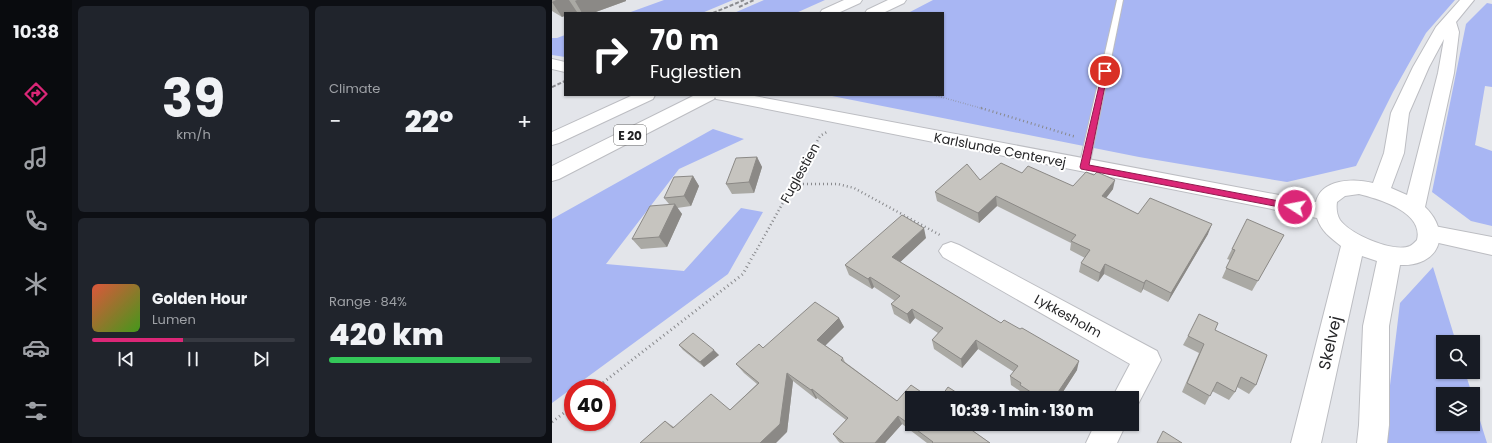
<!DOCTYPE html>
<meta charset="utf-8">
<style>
:root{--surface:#171b24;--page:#20242c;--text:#f1f3f6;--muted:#9ea1a6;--line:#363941;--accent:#db2777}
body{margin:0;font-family:Poppins,sans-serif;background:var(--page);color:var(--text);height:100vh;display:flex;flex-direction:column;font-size:15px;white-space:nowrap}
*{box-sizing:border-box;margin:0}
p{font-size:13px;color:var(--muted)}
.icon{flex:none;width:22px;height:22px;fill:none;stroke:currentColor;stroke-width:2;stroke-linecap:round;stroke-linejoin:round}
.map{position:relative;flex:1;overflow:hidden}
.panel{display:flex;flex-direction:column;gap:6px;padding:6px;background:#0d0f14;width:480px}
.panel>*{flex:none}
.hud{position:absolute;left:12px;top:12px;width:380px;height:84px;border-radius:0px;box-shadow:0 1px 3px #0004;background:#202124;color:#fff;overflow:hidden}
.buttons{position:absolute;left:884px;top:335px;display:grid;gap:8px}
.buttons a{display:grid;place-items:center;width:44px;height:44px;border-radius:0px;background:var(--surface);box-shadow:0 1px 3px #0004;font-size:20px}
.speed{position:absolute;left:12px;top:379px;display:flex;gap:8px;font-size:20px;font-weight:700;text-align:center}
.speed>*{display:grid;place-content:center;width:52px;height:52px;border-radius:50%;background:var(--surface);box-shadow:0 1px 3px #0004;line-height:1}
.speed .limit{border:6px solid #d22;background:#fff;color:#111}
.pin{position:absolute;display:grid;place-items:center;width:34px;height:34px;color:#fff;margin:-17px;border:2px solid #fff;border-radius:50%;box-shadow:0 1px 4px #0007}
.me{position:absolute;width:44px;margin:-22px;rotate:281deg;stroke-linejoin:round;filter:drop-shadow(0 0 3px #0008)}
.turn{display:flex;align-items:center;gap:14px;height:84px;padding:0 20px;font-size:18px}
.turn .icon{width:52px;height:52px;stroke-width:2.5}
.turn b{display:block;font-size:28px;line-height:34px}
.big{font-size:30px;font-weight:800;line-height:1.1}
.panel .card{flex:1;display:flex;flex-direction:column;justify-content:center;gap:6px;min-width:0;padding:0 14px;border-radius:6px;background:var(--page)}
.panel .dial{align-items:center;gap:0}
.dial b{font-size:52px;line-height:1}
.song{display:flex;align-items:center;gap:12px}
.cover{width:48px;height:48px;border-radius:6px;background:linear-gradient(135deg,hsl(10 70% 55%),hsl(100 70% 35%))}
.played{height:4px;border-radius:2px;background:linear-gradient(90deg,var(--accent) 45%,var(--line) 45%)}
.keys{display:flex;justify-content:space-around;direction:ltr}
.heat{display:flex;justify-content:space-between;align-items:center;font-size:22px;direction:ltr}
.charge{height:6px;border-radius:3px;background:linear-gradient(90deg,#34c759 84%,var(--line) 0)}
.panel .tiles{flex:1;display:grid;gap:6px;grid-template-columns:repeat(2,1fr)}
.trip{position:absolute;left:353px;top:391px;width:234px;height:40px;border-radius:0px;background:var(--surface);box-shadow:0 1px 3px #0004;font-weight:800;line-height:40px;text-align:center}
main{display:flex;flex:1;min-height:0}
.menu{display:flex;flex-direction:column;width:72px;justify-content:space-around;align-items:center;background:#090b0e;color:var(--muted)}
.menu .icon{width:28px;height:28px}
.menu .selected{color:var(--accent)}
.menu b{font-size:18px;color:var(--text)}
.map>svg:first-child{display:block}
.green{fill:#a8b6f3}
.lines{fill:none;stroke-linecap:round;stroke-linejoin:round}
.lane-casing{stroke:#bcbdc2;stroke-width:2}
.street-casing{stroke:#bcbdc2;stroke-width:2}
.secondary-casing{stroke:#bcbdc2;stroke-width:2}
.highway-casing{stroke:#bcbdc2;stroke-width:2}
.path-far2{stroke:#88898c;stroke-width:1.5;stroke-dasharray:0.5 2;stroke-linecap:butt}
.path-far1{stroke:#88898c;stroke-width:2.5;stroke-dasharray:1 3;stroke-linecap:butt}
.path{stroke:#88898c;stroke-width:3;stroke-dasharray:1 3.5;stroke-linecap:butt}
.lane{fill:#fff;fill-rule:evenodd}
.street{fill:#fff;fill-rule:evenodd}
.secondary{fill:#fff;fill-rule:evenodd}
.highway{fill:#fff;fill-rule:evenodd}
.rail{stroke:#8b8c90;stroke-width:2;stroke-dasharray:4 2;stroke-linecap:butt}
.wall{fill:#aaa9a4}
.shaded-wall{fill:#8b8986}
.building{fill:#c6c4bf;stroke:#8b8986}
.route{fill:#db2777;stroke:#8e194d}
.labels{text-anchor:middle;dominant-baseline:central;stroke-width:4;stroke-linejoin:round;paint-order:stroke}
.shield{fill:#fff;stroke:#666667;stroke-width:1}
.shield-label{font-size:12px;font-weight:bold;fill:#242426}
.street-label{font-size:13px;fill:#242426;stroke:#fff}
.near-street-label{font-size:16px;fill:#242426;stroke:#fff}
</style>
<main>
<nav class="menu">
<b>10:38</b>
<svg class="icon selected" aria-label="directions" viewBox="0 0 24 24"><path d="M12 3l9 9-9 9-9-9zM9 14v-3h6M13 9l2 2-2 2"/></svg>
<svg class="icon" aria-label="music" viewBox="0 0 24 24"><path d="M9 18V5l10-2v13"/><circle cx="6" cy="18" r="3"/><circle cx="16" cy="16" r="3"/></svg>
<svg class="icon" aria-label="phone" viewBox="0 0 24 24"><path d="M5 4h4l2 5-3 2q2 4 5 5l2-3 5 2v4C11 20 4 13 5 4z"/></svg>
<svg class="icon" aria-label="climate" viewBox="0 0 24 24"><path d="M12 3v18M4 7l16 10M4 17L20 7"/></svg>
<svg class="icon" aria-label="car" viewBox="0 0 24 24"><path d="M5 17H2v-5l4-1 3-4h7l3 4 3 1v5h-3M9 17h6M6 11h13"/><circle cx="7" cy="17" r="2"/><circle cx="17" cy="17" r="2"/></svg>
<svg class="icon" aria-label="filters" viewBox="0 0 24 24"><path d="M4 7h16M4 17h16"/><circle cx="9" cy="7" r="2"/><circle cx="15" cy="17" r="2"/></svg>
</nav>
<section class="panel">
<div class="tiles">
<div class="card dial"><b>39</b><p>km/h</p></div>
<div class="card"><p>Climate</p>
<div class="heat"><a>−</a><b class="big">22°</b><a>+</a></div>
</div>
<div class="card">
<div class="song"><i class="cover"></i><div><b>Golden Hour</b><p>Lumen</p></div></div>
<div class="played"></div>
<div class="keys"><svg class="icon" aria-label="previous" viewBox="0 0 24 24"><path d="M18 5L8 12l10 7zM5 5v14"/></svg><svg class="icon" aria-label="pause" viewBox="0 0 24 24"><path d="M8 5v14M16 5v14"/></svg><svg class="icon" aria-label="next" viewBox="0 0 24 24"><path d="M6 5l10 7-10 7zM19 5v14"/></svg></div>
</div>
<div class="card"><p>Range · 84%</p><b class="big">420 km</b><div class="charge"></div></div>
</div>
</section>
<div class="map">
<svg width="940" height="443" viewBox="0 0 940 443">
<rect width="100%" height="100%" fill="#e3e5ea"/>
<!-- green -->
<path class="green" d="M 112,0 L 181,0 L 150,13 L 76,13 Z
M 212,0 L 273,0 L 244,13 L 182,13 Z
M 381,0 L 903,0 L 874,33 L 841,92 L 804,166 L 735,182 L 587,157 L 275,95 L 391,95 L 391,13 L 356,13 Z
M 935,3 L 940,4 L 940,87 L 933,86 L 923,145 L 940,151 L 940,226 L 919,221 L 880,192 L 914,24 Z
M 13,35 L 13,57 L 0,55 L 0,38 L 5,38 Z
M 161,129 L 192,139 L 127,169 L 54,264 L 132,271 L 189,208 L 211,212 L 176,274 L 0,403 L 0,219 Z
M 881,267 L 904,342 L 891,342 L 891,372 L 913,372 L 920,394 L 891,394 L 891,424 L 921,424 L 921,398 L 935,443 L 831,443 L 848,303 Z"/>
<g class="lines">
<!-- lane casing -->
<g class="lane-casing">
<path id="lane" d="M 565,0 L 571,0 L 537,167 L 532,170 L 527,167 Z"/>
</g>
<!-- street casing -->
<g class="street-casing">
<path id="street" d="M 877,225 L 940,237 L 940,255 L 869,239 L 866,233 L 869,227 Z
M 399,242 L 407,245 L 605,351 L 609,360 L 584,408 L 580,410 L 580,398 L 560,398 L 578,364 L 391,257 L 387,251 L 391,245 Z
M 543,424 L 574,424 L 565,443 L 534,443 Z"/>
</g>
<!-- secondary casing -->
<g class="secondary-casing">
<path id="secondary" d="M 908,0 L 922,0 L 904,22 L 907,32 L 902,73 L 873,207 C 901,234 886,267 848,265 L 837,326 L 837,425 L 835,443 L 805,443 L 807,425 L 811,326 L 825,261 L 810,256 L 769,443 L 739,443 L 789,246 C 779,238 769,231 765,218 L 170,100 L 164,99 L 162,95 L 197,95 L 764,202 C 769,179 802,178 821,183 L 832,153 L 839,113 L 861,67 L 884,27 ZM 892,39 L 886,73 L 855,195 L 839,188 L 852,153 L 857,113 L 877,67 ZM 807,194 C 827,199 872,212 865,240 C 863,242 860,245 858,246 C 841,253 798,234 788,220 C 785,215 784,208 785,202 L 793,196 Z
M 0,59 L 13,62 L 13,72 L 0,69 Z"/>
</g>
<!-- highway casing -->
<g class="highway-casing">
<path id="highway" d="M 292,0 L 310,0 L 308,3 L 286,13 L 268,13 L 270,10 Z
M 336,0 L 354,0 L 352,3 L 331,13 L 313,13 L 315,10 Z
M 81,95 L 103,95 L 101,99 L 7,143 L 0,145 L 0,132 Z
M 143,95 L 164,95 L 162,99 L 7,179 L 0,181 L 0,166 Z"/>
</g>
<!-- path-far2 -->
<path class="path-far2" d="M 382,95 L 432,109"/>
<!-- path-far1 -->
<path class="path-far1" d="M 429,108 L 524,137
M 243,184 L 286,184 L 302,188 L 388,235
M 203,253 L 268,136 L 275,132"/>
<!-- path -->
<path class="path" d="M 44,388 L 191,274 L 203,252
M 0,422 L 21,406"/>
<!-- lane -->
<use href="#lane" class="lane"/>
<!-- street -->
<use href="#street" class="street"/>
<!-- secondary -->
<use href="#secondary" class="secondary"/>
<!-- highway -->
<use href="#highway" class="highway"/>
<!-- rail -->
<path class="rail" d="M 187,7 L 202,0
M 161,13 L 192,0
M 0,87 L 13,81"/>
</g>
<!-- wall -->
<path class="wall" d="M 0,0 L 74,0 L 74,1 L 41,13 L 27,13 L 25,12 L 21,13 L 13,13 L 10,17 L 0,11 Z
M 205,157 L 210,167 L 202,193 L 180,194 L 174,184 Z
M 470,173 L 521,186 L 561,189 L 554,198 L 586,214 L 656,234 L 616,302 L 591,289 L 589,293 L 552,274 L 546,282 L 527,272 L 529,263 L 533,258 L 518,250 L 519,243 L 445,206 L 427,223 L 385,201 L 383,192 L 428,180 Z
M 141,176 L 147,186 L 139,206 L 125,208 L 130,214 L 115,247 L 89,249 L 80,239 L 117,204 L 112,198 Z
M 732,235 L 700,291 L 670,278 L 678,260 L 675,259 L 680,249 Z
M 374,238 L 348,262 L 525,370 L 507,398 L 474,398 L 468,394 L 468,391 L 459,385 L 458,376 L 462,372 L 426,349 L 410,368 L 382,349 L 380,340 L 386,333 L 363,318 L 358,324 L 342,314 L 339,304 L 343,301 L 322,287 L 320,289 L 297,275 L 293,265 Z
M 287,318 L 292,327 L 273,345 L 291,358 L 293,362 L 345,401 L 416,427 L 438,443 L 375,443 L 350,424 L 333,443 L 288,443 L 286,441 L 281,434 L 294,420 L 265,398 L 264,399 L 241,381 L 235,432 L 88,443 L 113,421 L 122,427 L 178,410 L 205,384 L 192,373 L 184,364 L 211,348 Z
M 663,330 L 704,385 L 697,394 L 685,387 L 683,392 L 677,400 L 660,391 L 653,405 L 630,392 L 647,353 L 631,345 L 636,336 Z
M 127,345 L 167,355 L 152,367 L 131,350 Z"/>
<!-- shaded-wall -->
<path class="shaded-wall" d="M 4,0 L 17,0 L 25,12 L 21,13 L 13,13 L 13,16 L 10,17 L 0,2 Z
M 25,0 L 74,0 L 74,1 L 41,13 L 30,13 L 23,1 Z
M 205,157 L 210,167 L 202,193 L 197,182 Z
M 141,176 L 147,186 L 139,206 L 132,196 Z
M 563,180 L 561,189 L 548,206 L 550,196 Z
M 444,196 L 445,206 L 427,223 L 426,213 Z
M 123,204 L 130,214 L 115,247 L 107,237 Z
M 660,224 L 656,234 L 616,302 L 619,293 Z
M 372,228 L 374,238 L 343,267 L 340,257 Z
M 553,264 L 552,274 L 546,282 L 548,273 Z
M 318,277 L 322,287 L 320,289 L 316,279 Z
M 594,280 L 591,289 L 589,293 L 592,283 Z
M 360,309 L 363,318 L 358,324 L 355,314 Z
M 287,318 L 292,327 L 270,349 L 265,340 Z
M 424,340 L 426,349 L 410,368 L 409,359 Z
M 162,350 L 167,355 L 152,367 L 148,362 Z
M 527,361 L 525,370 L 507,398 L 502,398 Z
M 235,373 L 241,381 L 235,432 L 224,443 L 208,443 Z
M 260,389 L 265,398 L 264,399 L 259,390 Z
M 346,416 L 350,424 L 333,443 L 323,443 Z
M 411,424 L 418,424 L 412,432 Z"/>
<!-- building -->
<path class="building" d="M 205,157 L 197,182 L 174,184 L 184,158 Z
M 449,163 L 470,173 L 476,166 L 521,186 L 534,172 L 542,175 L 545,172 L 563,180 L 550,196 L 586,214 L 598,198 L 660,224 L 619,293 L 594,280 L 592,283 L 553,264 L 548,273 L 529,263 L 538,250 L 519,241 L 524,235 L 444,196 L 426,213 L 383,192 L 415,164 L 428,180 Z
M 141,176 L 132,196 L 112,198 L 122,177 Z
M 123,204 L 107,237 L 80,239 L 98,206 Z
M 350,215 L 372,228 L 340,257 L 449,323 L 452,320 L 468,329 L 470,328 L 527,361 L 502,398 L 488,398 L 468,385 L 469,383 L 458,376 L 466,366 L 424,340 L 409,359 L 380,340 L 391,328 L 360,309 L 355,314 L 339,304 L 348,296 L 318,277 L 316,279 L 293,265 Z
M 695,219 L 732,235 L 706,281 L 674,268 L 683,250 L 680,249 Z
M 263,302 L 287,318 L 265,340 L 291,358 L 289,360 L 345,401 L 359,385 L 378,398 L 360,398 L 360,424 L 411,424 L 438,443 L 380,443 L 381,442 L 346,416 L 323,443 L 292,443 L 281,434 L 296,418 L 260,389 L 259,390 L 235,373 L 228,424 L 208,443 L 88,443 L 113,421 L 121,428 L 159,394 L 178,410 L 207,383 L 184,364 L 207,344 L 211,348 Z
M 647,314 L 666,323 L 663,330 L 715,355 L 704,385 L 689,377 L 683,392 L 665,382 L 658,396 L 635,383 L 652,344 L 636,336 Z
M 141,333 L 162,350 L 148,362 L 127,345 Z
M 396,387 L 413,398 L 388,398 Z
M 611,431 L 630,443 L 605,443 Z"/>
<!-- route -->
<path class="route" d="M 551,69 L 556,71 L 537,165 L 743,204 L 748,207 L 747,209 L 743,210 L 529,169 L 528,167 Z"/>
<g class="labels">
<!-- shield labels -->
<rect class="shield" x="62" y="125" width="32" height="20" rx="3"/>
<g class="shield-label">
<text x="78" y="135">E 20</text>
</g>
<!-- street labels -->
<g class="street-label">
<text transform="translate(448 150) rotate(11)">Karlslunde Centervej</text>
<text transform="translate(248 173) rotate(-61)">Fuglestien</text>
<text transform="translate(516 316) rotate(29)">Lykkesholm</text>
</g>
<!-- near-street labels -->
<g class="near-street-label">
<text transform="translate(778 343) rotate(-77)">Skelvej</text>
</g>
</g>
</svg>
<div class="buttons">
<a><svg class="icon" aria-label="search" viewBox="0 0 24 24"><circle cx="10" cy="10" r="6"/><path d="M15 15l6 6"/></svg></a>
<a><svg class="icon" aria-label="layers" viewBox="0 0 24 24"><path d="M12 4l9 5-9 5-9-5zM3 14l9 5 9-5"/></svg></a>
</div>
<div class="speed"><div class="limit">40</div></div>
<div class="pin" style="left:553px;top:71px;background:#d93025"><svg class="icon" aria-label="arrive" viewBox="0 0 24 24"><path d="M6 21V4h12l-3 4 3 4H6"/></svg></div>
<svg class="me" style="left:743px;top:207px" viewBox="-20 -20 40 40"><circle r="17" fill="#db2777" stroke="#fff" stroke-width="3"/><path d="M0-11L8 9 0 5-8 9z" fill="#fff"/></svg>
<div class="trip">10:39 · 1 min · 130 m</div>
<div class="hud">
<div class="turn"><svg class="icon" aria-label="right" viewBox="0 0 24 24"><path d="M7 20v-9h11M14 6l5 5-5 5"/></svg><div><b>70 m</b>Fuglestien</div></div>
</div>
</div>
</main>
